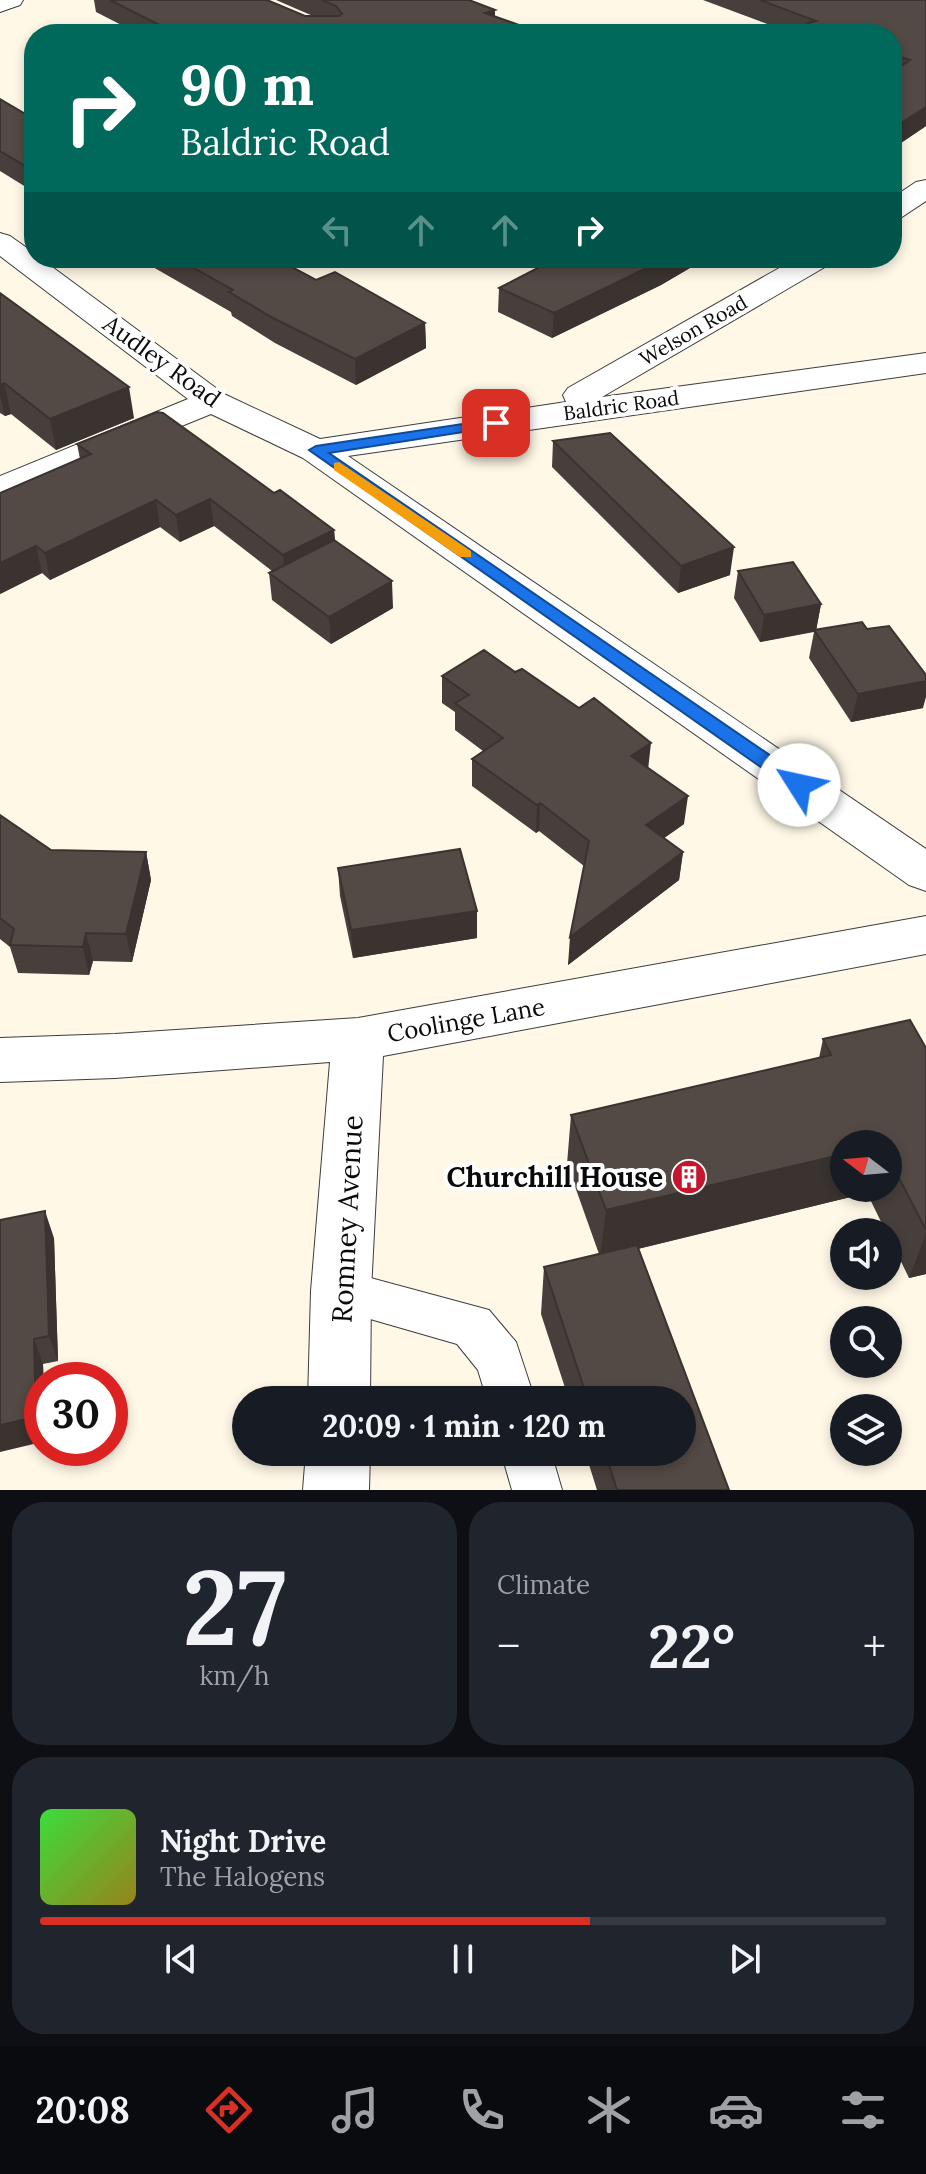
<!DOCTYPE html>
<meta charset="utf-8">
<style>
:root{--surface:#171b24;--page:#20242c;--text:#f1f3f6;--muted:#9ea1a6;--line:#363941;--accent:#d93025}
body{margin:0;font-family:Lora,serif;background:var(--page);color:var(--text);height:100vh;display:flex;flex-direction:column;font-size:30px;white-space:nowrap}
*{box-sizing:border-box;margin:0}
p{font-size:26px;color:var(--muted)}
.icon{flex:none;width:44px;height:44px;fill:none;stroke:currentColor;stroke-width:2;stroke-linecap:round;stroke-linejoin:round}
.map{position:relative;height:1490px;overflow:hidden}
.sheet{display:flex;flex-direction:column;gap:12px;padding:12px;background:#0d0f14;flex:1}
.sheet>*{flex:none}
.hud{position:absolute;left:24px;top:24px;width:878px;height:244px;border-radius:32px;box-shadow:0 4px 12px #0003;background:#00695c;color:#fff;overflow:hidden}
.needle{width:52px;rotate:286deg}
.buttons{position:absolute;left:830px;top:1130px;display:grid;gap:16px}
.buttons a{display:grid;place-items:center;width:72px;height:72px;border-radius:50%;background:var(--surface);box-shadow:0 4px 12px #0003;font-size:40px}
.speed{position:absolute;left:24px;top:1362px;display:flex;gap:16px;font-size:40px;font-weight:700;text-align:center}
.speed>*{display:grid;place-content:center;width:104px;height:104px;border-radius:50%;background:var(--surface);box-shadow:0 4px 12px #0003;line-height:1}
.speed .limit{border:12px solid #d22;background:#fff;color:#111}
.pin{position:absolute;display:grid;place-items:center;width:68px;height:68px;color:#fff;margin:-34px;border-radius:16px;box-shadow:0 4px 12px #0006}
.me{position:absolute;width:88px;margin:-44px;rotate:305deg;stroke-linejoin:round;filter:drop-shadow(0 0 6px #0008)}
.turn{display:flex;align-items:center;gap:28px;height:168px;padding:0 24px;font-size:36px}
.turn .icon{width:104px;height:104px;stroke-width:2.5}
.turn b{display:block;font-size:56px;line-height:68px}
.lanes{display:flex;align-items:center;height:76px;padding:0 24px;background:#0003;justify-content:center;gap:40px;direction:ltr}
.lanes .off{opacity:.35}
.big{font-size:60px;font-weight:700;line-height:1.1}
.sheet .widget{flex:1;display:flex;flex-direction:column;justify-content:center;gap:12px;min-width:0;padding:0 28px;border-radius:32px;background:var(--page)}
.sheet .dial{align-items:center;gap:0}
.dial b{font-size:104px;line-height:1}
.song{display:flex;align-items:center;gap:24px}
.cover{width:96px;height:96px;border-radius:12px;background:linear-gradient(135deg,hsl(120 70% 55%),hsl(50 70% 35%))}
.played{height:8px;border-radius:4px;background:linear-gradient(90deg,var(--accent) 65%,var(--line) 65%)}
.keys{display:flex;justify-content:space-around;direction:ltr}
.heat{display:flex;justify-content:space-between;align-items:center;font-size:44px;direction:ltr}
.sheet .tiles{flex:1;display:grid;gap:12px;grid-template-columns:1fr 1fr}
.widget:last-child{grid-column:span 2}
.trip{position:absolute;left:232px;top:1386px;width:464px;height:80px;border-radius:40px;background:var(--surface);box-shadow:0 4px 12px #0003;font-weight:700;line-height:80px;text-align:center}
.tabs{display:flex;height:128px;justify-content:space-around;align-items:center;background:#090b0e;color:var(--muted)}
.tabs .icon{width:56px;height:56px}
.tabs .active{color:var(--accent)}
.tabs b{font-size:36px;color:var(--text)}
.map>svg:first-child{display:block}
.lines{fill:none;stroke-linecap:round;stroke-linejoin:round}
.service-casing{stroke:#3d3d3d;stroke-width:2}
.minor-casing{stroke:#3d3d3d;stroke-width:2}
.tertiary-casing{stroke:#3d3d3d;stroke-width:2}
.service{fill:#fff;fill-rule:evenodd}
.minor{fill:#fff;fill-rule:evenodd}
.tertiary{fill:#fff;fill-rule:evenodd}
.wall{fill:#473f3b;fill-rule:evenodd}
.shaded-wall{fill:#3a3330}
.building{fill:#534945;stroke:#3a3330;stroke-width:2}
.route{fill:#1a73e8;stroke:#114b97;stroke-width:2}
.slow{fill:#f59e0b}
.labels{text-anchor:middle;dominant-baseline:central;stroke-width:8;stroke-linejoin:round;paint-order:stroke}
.far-street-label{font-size:20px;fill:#0a0a0a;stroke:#fff}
.street-label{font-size:24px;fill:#0a0a0a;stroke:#fff}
.near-poi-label{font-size:28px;font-weight:bold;fill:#0a0a0a;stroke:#fff;text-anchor:end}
.near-street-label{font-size:28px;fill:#0a0a0a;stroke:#fff}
</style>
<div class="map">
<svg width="926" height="1490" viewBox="0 0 926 1490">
<rect width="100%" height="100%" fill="#fff8e7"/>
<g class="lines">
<!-- service casing -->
<g class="service-casing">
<path id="service" d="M 341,1270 L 489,1310 L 516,1342 L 535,1400 L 487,1400 L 478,1370 L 457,1344 L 325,1306 L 318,1291 L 325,1276 Z
M 501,1452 L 551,1452 L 562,1490 L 512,1490 Z"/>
</g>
<!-- minor casing -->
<g class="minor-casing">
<path id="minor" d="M 926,180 L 926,201 L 902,217 L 892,220 L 892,198 L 916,182 Z
M 0,233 L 10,236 L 34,253 L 34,258 L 40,258 L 224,394 L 320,439 L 566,402 L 563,395 L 568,388 L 797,258 L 834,258 L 830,264 L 602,397 L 926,353 L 926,373 L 348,456 L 926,849 L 926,891 L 909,885 L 303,458 L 211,414 L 0,500 L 0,476 L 188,399 L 0,256 Z
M 926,916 L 926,954 L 383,1056 L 371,1291 L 370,1400 L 308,1400 L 311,1291 L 330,1062 L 115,1078 L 0,1082 L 0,1038 L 115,1034 L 358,1018 Z
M 306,1452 L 370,1452 L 369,1490 L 303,1490 Z"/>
</g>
<!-- tertiary casing -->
<g class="tertiary-casing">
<path id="tertiary" d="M 0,0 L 23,0 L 20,5 L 0,12 Z"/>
</g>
<!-- service -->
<use href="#service" class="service"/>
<!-- minor -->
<use href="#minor" class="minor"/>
<!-- tertiary -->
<use href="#tertiary" class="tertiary"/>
</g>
<!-- wall -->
<path class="wall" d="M 94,0 L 267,0 L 305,16 L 313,16 L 276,0 L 469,0 L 495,10 L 495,17 L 544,34 L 139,34 L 96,12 Z
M 703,0 L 926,0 L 926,126 L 892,149 L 892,34 L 794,34 Z
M 0,99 L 34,119 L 34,192 L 0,171 Z
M 143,258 L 275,258 L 316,280 L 425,323 L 426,348 L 356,385 L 275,343 L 232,316 L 231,312 L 146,263 L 145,259 Z
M 557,258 L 696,258 L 695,265 L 661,285 L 552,338 L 498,312 L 499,288 Z
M 0,293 L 134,418 L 56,450 L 11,414 L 5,416 L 0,413 Z
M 553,441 L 730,575 L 678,593 L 552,467 Z
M 77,444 L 274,493 L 334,530 L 335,541 L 393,608 L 331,644 L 272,600 L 269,573 L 272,571 L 214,526 L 180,542 L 160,527 L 50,580 L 42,573 L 0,594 L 80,459 Z
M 738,571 L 821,604 L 816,630 L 923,708 L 851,722 L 809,658 L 814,632 L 760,642 L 734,598 Z
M 442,676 L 648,768 L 684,824 L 664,838 L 683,852 L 679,880 L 568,965 L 584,866 L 539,831 L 536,833 L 472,786 L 472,759 L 483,751 L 455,730 L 455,712 L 442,703 Z
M 0,815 L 51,850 L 146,852 L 151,880 L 132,962 L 93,961 L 89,975 L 18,973 L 10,947 L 0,939 Z
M 338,868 L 477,911 L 477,938 L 353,958 L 340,896 Z
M 823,1039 L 926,1048 L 926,1274 L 909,1278 L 888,1235 L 888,1232 L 886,1232 L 867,1193 L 638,1249 L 729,1490 L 597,1490 L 585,1452 L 682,1452 L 682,1400 L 569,1400 L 541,1314 L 544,1267 L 599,1254 L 567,1164 L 571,1115 L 819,1058 ZM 844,1144 L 888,1144 L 888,1188 L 844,1188 Z
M 54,1238 L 58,1361 L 43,1364 L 44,1380 L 42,1380 L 0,1452 Z"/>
<!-- shaded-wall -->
<path class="shaded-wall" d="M 495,10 L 494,31 L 485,13 Z
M 926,107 L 926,126 L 892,149 L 892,129 Z
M 667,258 L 696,258 L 695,265 L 661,285 L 552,338 L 554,313 Z
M 425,323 L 426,348 L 356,385 L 355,359 Z
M 4,383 L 11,414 L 5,416 L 0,396 L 0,385 Z
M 129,387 L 134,418 L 56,450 L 50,419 Z
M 210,499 L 214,526 L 180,542 L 176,515 Z
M 156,500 L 160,527 L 50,580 L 45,553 Z
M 334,530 L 336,556 L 286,582 L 283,555 Z
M 36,546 L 42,573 L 0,594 L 0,563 Z
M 734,547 L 730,575 L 678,593 L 681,566 Z
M 392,581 L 393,608 L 331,644 L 329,617 Z
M 821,604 L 816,631 L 760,642 L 764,615 Z
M 926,681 L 926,697 L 923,708 L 851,722 L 858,694 Z
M 651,743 L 648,770 L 631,756 Z
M 688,796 L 684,824 L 643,853 L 646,825 Z
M 540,803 L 539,831 L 536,833 L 537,805 Z
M 146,852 L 151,880 L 132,962 L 126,934 Z
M 683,852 L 679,880 L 568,965 L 570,937 Z
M 477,911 L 477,938 L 353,958 L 351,930 Z
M 86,933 L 93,961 L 89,975 L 83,947 Z
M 844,1154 L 844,1188 L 868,1188 L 867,1193 L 600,1258 L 606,1210 Z
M 45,1211 L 54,1238 L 58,1361 L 49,1336 Z
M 926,1233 L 926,1274 L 909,1278 Z
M 34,1339 L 43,1364 L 42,1442 L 0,1452 L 0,1425 Z"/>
<!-- building -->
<path class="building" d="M 110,0 L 267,0 L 305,16 L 339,16 L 342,14 L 336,6 L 322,0 L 469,0 L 495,10 L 485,13 L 544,34 L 177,34 Z
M 760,0 L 926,0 L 926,107 L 892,129 L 892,72 L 910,60 L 892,54 L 892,34 L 837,34 L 808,23 L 816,21 Z
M 0,99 L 34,119 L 34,171 L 0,151 Z
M 176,258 L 275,258 L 316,280 L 335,272 L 425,323 L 355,359 L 273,318 L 229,292 L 233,290 Z
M 557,258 L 667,258 L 554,313 L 499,288 Z
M 0,293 L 129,387 L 50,419 L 4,383 L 0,385 Z
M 157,412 L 163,413 L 274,493 L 280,490 L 334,530 L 283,555 L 210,499 L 176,515 L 156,500 L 45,553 L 36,546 L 0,563 L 0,493 L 91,454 L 77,444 Z
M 610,433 L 734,547 L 681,566 L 553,441 Z
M 334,540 L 392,581 L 329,617 L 269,573 Z
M 793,562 L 821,604 L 764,615 L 738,571 Z
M 862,622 L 867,629 L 889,626 L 926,675 L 926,681 L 858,694 L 814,630 Z
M 484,650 L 515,672 L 522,669 L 579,708 L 594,698 L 651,743 L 631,756 L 688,796 L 646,825 L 683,852 L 570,937 L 589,841 L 540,803 L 537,805 L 472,759 L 503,738 L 455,703 L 469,695 L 442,676 Z
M 0,815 L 51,850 L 146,852 L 126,934 L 86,933 L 83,947 L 10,945 L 14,929 L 0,918 Z
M 460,849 L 477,911 L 351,930 L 338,868 Z
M 910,1020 L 926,1048 L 926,1230 L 888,1157 L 888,1144 L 844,1144 L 844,1154 L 606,1210 L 571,1115 L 831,1055 L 823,1039 Z
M 45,1211 L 49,1336 L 34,1339 L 36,1417 L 0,1425 L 0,1220 Z
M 637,1245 L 729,1490 L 617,1490 L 605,1452 L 682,1452 L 682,1400 L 588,1400 L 544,1267 Z"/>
<!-- route -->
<path class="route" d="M 496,419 L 503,423 L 501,426 L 329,453 L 806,780 L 808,785 L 806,789 L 792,789 L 309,450 L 316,446 Z"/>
<!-- slow -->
<path class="slow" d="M 339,462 L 471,551 L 471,557 L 460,557 L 334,470 L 334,463 Z"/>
<!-- icons -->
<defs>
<g id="building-disc" transform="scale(1.8)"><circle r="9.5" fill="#c6162e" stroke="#fff"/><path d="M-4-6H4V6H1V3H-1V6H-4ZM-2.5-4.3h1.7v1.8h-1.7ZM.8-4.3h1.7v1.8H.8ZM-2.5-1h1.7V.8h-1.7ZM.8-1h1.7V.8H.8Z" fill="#fff"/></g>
</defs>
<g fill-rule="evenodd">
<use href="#building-disc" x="689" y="1177"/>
</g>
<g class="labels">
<!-- far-street labels -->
<g class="far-street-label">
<text transform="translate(693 330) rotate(-30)">Welson Road</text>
<text transform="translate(621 405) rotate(-8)">Baldric Road</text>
</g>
<!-- street labels -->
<g class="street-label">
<text transform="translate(162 361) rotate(36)">Audley Road</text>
<text transform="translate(466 1020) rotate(-10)">Coolinge Lane</text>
</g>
<!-- near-poi labels -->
<g class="near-poi-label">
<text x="663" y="1177">Churchill House</text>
</g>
<!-- near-street labels -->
<g class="near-street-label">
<text transform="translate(347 1219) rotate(-87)">Romney Avenue</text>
</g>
</g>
</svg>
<div class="buttons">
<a><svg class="needle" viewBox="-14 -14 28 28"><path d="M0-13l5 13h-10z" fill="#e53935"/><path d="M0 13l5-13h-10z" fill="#9ea1a6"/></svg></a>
<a><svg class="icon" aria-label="sound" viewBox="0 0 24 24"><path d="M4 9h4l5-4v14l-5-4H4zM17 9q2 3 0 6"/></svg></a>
<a><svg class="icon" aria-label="search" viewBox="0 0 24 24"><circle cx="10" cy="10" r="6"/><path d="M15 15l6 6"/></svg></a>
<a><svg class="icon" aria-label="layers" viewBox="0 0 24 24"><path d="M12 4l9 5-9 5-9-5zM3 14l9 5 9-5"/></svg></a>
</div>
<div class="speed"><div class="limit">30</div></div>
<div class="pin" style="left:496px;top:423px;background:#d93025"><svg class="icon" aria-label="arrive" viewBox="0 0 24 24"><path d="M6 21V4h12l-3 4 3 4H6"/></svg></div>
<svg class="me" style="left:799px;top:785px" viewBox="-20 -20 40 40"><circle r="19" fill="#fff"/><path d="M0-13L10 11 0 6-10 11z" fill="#1a73e8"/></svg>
<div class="trip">20:09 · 1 min · 120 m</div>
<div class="hud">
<div class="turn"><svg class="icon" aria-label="right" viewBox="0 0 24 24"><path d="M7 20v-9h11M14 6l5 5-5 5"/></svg><div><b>90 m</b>Baldric Road</div></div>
<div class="lanes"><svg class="icon off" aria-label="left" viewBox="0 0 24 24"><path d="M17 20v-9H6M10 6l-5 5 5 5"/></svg><svg class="icon off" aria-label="ahead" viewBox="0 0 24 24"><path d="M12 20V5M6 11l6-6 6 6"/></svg><svg class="icon off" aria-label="ahead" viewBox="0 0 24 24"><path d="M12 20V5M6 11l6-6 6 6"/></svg><svg class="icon" aria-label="right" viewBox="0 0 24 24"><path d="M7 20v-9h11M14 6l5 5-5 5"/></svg></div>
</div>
</div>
<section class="sheet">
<div class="tiles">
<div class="widget dial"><b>27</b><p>km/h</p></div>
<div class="widget"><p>Climate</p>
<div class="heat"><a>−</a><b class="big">22°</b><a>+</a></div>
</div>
<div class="widget">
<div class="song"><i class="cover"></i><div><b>Night Drive</b><p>The Halogens</p></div></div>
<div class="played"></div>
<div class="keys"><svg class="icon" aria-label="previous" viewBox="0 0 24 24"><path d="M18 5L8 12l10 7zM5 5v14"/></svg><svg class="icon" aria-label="pause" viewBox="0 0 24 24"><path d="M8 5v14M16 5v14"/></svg><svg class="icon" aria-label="next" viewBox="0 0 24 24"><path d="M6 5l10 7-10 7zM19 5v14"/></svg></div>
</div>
</div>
</section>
<nav class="tabs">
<b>20:08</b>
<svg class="icon active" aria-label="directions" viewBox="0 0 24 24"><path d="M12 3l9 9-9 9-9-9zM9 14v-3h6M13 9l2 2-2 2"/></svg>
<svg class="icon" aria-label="music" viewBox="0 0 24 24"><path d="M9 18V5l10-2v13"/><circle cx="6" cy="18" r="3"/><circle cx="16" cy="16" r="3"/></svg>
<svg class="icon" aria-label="phone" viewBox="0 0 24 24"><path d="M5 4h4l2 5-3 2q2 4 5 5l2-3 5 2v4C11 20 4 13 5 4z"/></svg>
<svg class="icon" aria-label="climate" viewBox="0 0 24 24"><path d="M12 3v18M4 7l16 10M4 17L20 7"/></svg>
<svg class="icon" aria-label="car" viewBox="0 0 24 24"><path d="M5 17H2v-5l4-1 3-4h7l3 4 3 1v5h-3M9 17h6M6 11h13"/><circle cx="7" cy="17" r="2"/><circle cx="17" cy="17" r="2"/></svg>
<svg class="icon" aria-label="filters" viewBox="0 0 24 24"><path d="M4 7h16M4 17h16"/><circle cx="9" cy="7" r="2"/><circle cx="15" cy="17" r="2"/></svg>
</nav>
